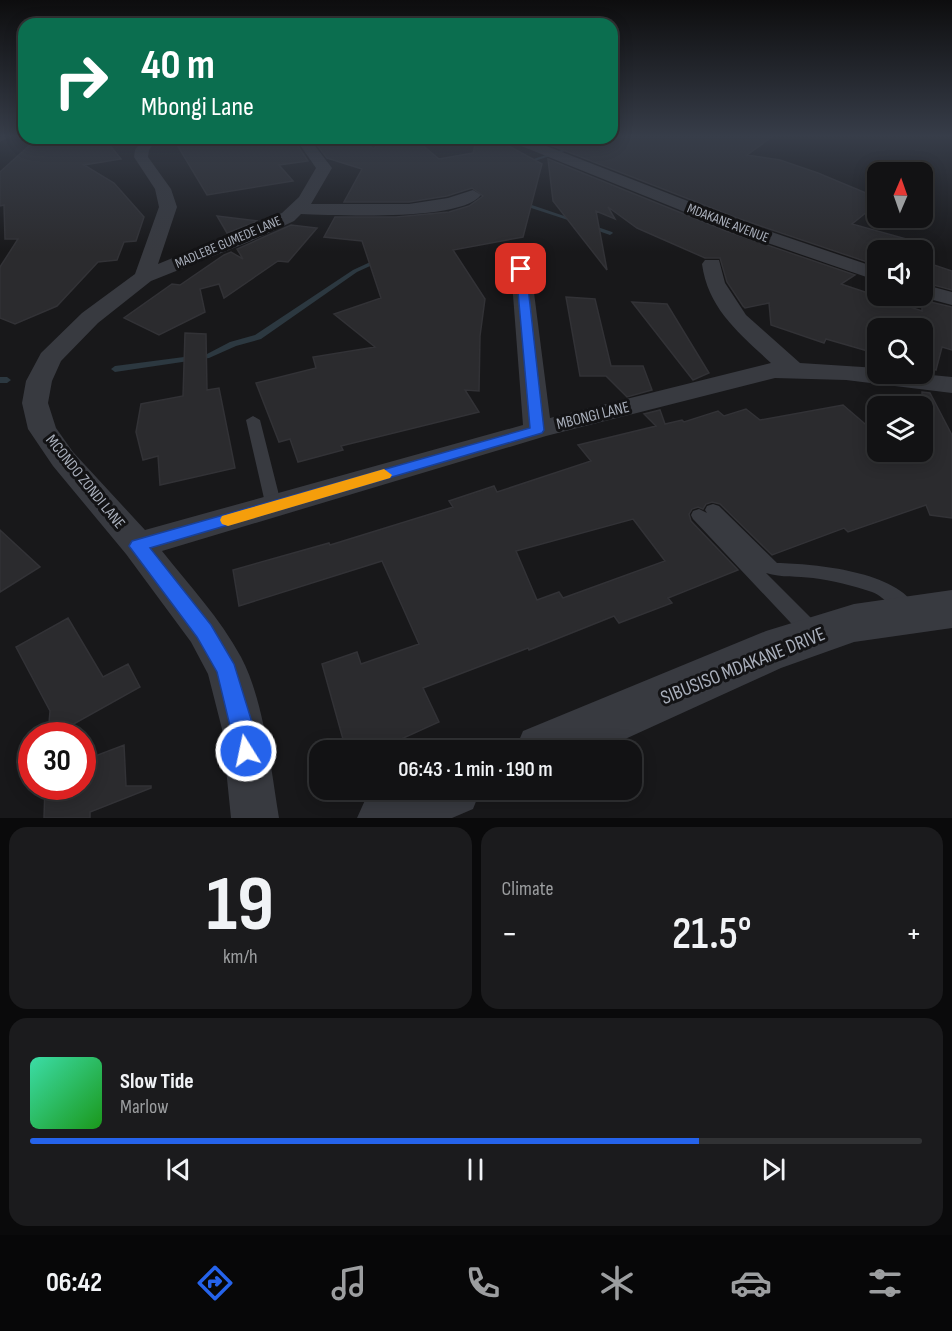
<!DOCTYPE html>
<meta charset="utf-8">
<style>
:root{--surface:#121214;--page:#1b1b1d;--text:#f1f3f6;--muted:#9c9ea0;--line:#313234;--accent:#2563eb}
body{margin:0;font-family:"Sofia Sans Condensed",sans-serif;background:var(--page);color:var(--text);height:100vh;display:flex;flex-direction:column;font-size:22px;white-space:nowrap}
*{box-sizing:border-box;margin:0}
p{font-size:20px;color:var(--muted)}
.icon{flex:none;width:33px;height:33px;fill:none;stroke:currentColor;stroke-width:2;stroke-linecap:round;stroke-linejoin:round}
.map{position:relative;height:818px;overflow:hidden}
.drawer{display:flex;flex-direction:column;gap:9px;padding:9px;background:#0a0a0b;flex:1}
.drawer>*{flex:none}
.hud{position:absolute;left:18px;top:18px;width:600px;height:126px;border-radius:18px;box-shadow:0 3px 15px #0003,0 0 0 2px var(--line);background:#0b6e4f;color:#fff;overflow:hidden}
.needle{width:39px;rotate:2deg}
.controls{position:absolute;left:867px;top:162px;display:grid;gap:12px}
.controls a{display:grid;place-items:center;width:66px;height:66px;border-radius:12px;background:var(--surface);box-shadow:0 3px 15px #0003,0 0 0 2px var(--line);font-size:30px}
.speed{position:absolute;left:18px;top:722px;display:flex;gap:12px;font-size:30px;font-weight:700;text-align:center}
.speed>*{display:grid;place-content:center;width:78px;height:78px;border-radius:50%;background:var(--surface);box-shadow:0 3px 15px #0003,0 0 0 2px var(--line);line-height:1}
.speed .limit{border:9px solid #d22;background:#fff;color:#111}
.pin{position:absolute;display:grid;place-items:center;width:51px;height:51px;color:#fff;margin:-26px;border-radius:12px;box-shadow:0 3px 9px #0006}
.me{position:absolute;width:66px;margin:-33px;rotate:350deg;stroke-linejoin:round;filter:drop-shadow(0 0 4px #0008)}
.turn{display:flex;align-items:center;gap:21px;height:126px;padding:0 24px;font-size:27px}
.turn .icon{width:78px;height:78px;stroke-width:2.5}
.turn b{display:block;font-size:42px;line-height:51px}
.big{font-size:45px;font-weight:600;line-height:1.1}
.drawer .card{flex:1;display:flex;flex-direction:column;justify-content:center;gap:9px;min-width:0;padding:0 21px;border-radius:18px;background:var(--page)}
.drawer .dial{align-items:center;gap:0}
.dial b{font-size:78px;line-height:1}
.song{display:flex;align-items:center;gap:18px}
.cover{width:72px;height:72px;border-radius:9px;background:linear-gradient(135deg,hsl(160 70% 55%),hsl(120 70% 35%))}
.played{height:6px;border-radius:3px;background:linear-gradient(90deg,var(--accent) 75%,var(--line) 75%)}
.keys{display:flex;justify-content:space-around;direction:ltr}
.heat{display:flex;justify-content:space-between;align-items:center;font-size:33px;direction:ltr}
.drawer .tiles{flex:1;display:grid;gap:9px;grid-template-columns:1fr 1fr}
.card:last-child{grid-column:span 2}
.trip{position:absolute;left:309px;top:740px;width:333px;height:60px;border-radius:18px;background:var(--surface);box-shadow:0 3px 15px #0003,0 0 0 2px var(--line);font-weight:600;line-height:60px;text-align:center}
.tab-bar{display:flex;height:96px;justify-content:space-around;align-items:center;background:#070708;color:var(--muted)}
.tab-bar .icon{width:42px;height:42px}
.tab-bar .active{color:var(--accent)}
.tab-bar b{font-size:27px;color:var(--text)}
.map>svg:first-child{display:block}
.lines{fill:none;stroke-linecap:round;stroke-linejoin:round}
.stream{fill:#2c3840;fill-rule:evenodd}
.building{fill:#2b2b2e;stroke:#323236;stroke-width:1.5;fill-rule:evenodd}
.service{fill:#383a40;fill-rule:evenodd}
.minor{fill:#383a40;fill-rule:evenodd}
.tertiary{fill:#383a40;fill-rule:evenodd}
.route{fill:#2563eb;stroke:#184099;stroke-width:1.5}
.slow{fill:#f59e0b}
.labels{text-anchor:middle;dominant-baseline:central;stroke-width:6;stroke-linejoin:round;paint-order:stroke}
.far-street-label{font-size:14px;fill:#a9afbb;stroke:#131315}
.street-label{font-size:16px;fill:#a9afbb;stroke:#131315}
.near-street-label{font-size:20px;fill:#a9afbb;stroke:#131315}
</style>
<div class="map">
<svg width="952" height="818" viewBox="0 0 952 818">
<rect width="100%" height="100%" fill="#18181a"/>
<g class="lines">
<!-- stream -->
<path class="stream" d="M 574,146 L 578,147 L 525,164 L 521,163 Z
M 519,202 L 523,202 L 579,221 L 574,222 L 519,204 Z
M 589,224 L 612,232 L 613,233 L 610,235 L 587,227 L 586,226 Z
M 379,258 L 382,260 L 381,261 L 357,272 L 261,339 L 236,346 L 209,358 L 115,372 L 111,369 L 115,366 L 207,354 L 230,342 L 255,335 L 353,270 Z
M 0,377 L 7,377 L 11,380 L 7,383 L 0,383 Z"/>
</g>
<!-- building -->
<path class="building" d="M 772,137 L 747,155 L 780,160 L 818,173 L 878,198 L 878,203 L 852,224 L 910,240 L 894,250 L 878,250 L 878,261 L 873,264 L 740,219 L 545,143 L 545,138 Z
M 43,138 L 104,138 L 121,159 L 84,165 L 114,183 L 144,217 L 136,241 L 124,242 L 117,260 L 98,262 L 57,306 L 15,324 L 0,318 L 0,267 L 18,239 L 5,239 L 4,205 L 0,206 L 0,172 L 31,144 L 36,144 Z
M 173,138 L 297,138 L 296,143 L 308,161 L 279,165 L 293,181 L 207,195 Z
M 315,138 L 357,138 L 374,149 L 377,144 L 415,139 L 439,159 L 473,153 L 477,138 L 494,138 L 542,164 L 523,237 L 453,250 L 485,299 L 480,336 L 479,391 L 465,390 L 479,412 L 341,446 L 343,450 L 298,462 L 290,439 L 279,442 L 256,383 L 316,368 L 313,357 L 375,347 L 334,314 L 381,298 L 362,241 L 324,237 L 335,217 L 396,217 L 449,212 L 469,206 L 483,196 L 472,188 L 447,196 L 409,202 L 344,202 L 362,169 L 327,158 L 314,141 Z
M 548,159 L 726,231 L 855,275 L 841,284 L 922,311 L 922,300 L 952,307 L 952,350 L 942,347 L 936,370 L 922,366 L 922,328 L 878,328 L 878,354 L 826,339 L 824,343 L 771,325 L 769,303 L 745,308 L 743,306 L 727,282 L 720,258 L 705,258 L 637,228 L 608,207 L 615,219 L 596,211 L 607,270 L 553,201 Z
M 217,216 L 258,221 L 227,233 Z
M 291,225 L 317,228 L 288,262 L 278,261 L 224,298 L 219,284 L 200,289 L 205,312 L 159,335 L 124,318 L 172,284 L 180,285 L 224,255 L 231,252 L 243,259 L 237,249 Z
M 922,261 L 952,271 L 952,290 L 922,282 Z
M 566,297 L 595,299 L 611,366 L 643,366 L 652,390 L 627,397 L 606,376 L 580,376 Z
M 632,302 L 667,304 L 709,373 L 693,380 Z
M 185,333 L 206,334 L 207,390 L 219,388 L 235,468 L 160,485 L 158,456 L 143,460 L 136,432 L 141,404 L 183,396 Z
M 922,392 L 930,393 L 952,435 L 952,518 L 930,515 L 926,505 L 848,532 L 844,528 L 772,555 L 720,504 L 712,502 L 706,504 L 703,509 L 698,507 L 692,509 L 689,514 L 691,521 L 738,570 L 668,598 L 672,603 L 619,623 L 614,616 L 529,650 L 528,648 L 423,688 L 439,722 L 377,750 L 346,750 L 322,664 L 357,652 L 361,664 L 419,644 L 382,561 L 239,606 L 233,570 L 329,543 L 330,545 L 453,507 L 449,501 L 494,486 L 497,492 L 591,461 L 578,445 L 656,426 L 644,414 L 660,410 L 665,424 L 682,420 L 684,422 L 718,411 L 724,416 L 746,409 L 760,420 L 843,405 L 878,435 L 878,452 L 922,452 ZM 633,519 L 665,561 L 563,598 L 559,592 L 537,600 L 516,551 Z
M 0,530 L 40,567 L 0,592 Z
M 68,618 L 103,677 L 128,664 L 140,687 L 54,735 L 48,735 L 50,711 L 16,647 Z
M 124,745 L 126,786 L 151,786 L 151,788 L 90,812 L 90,818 L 44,818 L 45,786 L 82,786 L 82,761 Z"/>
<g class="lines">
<!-- service -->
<path class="service" d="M 253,416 L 260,420 L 282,507 L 280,511 L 268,511 L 266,507 L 246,420 Z
M 713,504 L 719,506 L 777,563 C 815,564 898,571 917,609 L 915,614 C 898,620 887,597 872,592 C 854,586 831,580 813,578 C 797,576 782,578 766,573 L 819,626 L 822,632 L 819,638 L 812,640 L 805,638 L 693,519 L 691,515 L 693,511 L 699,509 L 707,513 L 705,510 L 707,506 Z"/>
<!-- minor -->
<path class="minor" d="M 0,137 L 8,137 L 0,142 Z
M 144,138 L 158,138 L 149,150 L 148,157 L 171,189 L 177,207 L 158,264 L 282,213 L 299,197 L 316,168 L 298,142 L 299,138 L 313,138 L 312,142 L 332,168 L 311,204 L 409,204 L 448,198 L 473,190 L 481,195 C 460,222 335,215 301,214 L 294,221 L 249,242 L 151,281 L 98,323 L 61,361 L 52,381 L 48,403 L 56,428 L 73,452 L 145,530 L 523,425 L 511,269 L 514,265 L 528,265 L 531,269 L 550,418 L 771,363 C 740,334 708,309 702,264 L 705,260 L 719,260 L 725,283 L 746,315 L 800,363 L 878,368 L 878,374 L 921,374 L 952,377 L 952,393 L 846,380 L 775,378 L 546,436 L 162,551 C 189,585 220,618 241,657 C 264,700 271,770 279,818 L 231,818 L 222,729 L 208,674 L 191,642 L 126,554 L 53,466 L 28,429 L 22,403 L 26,381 L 41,353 L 82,313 L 135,274 L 159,207 L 155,189 L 134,157 L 135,150 Z
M 507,138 L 526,138 L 739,221 L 878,268 L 878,281 L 727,229 L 509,141 Z
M 922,284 L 952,292 L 952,305 L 918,296 L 922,296 Z"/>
<!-- tertiary -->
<path class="tertiary" d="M 952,590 L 952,628 L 854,642 L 781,668 L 601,750 L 515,750 L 523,731 L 766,631 L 854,604 Z
M 386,789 L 481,789 L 473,809 L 452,818 L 357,818 L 366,798 Z"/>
</g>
<!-- sky -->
<linearGradient id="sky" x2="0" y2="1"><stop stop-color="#0d0d0e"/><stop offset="0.54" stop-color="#373d49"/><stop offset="1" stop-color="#373d49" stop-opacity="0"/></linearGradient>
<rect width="952" height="252" fill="url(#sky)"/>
<!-- route -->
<path class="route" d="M 521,266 L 526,269 L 544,430 L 542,433 L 150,548 L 211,625 L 234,664 L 254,729 L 257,751 L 254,759 L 246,762 L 238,759 L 217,672 L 197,637 L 132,550 L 129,546 L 132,541 L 530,428 L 516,269 Z"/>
<!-- slow -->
<path class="slow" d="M 384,469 L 392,475 L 390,478 L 228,526 L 222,524 L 220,520 L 222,516 Z"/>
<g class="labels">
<!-- far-street labels -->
<g class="far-street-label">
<text transform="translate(728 223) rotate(21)">MDAKANE AVENUE</text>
<text transform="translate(228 242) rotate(-23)">MADLEBE GUMEDE LANE</text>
</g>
<!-- street labels -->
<g class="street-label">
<text transform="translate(593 416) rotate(-14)">MBONGI LANE</text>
<text transform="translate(85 482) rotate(51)">MCONDO ZONDI LANE</text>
</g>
<!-- near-street labels -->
<g class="near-street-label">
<text transform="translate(743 666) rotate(-22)">SIBUSISO MDAKANE DRIVE</text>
</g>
</g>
</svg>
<div class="controls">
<a><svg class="needle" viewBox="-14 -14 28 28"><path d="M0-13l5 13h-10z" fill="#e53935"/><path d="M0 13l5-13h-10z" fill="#9c9ea0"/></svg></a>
<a><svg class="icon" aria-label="sound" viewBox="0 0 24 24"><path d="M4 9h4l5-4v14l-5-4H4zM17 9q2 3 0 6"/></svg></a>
<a><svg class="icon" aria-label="search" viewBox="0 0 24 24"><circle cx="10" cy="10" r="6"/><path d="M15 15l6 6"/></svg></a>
<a><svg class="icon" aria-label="layers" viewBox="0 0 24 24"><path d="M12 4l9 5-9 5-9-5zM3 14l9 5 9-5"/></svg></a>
</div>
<div class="speed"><div class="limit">30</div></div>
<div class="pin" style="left:521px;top:269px;background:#d93025"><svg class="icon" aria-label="arrive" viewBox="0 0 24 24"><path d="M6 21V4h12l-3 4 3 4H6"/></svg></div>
<svg class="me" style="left:246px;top:751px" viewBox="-20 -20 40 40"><circle r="17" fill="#2563eb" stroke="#fff" stroke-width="3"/><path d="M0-11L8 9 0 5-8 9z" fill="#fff"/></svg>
<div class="trip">06:43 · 1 min · 190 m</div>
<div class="hud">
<div class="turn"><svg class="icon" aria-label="right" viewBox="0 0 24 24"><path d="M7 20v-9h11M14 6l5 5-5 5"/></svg><div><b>40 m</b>Mbongi Lane</div></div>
</div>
</div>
<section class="drawer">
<div class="tiles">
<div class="card dial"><b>19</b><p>km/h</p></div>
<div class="card"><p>Climate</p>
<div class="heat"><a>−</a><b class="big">21.5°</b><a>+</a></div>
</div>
<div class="card">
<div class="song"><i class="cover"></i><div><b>Slow Tide</b><p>Marlow</p></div></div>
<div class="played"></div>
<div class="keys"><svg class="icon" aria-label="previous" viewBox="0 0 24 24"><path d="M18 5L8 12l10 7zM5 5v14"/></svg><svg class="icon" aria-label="pause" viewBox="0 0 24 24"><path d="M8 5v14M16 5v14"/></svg><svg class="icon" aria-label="next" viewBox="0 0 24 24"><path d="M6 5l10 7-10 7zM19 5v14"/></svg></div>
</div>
</div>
</section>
<nav class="tab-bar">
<b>06:42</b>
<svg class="icon active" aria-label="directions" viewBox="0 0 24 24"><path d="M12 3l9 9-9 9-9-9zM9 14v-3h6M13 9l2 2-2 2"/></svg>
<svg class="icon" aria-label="music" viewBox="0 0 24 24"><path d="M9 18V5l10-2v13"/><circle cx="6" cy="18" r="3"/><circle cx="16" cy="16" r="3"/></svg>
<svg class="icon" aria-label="phone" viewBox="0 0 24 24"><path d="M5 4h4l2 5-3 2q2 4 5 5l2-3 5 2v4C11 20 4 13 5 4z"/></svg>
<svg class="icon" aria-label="climate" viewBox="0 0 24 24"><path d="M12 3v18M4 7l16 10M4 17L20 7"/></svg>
<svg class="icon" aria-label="car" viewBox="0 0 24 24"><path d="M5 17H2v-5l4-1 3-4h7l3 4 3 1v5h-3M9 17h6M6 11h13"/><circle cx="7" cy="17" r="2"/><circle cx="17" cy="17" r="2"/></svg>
<svg class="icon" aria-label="filters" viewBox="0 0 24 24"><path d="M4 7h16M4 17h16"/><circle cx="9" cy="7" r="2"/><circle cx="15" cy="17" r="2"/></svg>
</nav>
